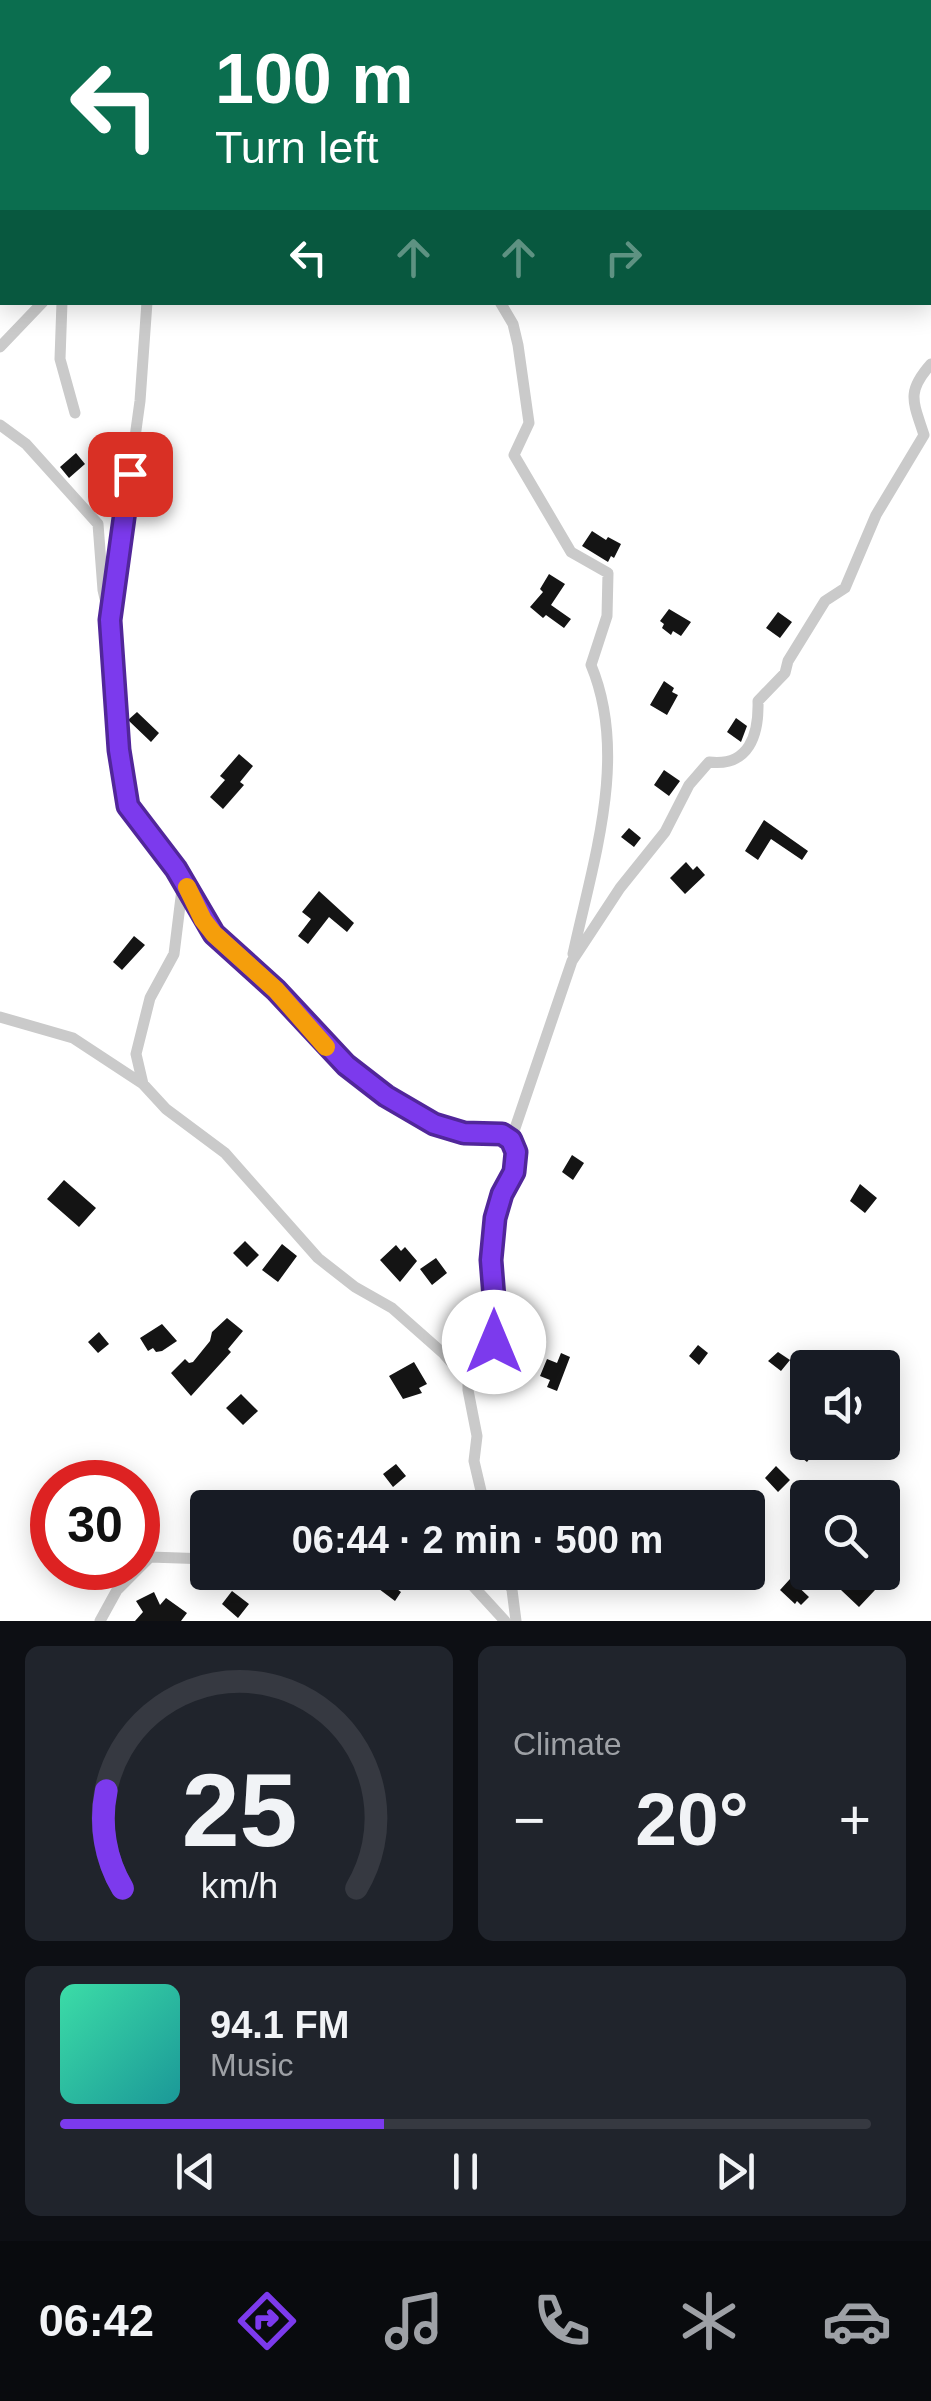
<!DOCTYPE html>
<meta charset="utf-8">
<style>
:root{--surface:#171b24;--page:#20242c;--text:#f1f3f6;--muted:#9ea1a6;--line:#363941;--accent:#7c3aed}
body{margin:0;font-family:Arial,sans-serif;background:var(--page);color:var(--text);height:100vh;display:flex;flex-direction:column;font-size:38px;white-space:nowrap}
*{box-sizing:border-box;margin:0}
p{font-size:32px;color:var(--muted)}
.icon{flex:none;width:55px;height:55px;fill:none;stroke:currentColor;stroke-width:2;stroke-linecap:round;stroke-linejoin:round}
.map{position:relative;height:1621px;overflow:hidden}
.drawer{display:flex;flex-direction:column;gap:25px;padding:25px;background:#0d0f14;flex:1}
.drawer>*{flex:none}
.banner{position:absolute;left:0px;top:0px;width:932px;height:305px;box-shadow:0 5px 25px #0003;background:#0b6e4f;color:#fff;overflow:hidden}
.tools{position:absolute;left:790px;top:1350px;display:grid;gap:20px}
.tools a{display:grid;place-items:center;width:110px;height:110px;border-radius:10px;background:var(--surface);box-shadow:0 5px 25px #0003;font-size:50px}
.speed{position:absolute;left:30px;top:1460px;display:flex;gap:20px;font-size:50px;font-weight:700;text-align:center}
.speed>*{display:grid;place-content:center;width:130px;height:130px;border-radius:50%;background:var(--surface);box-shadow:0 5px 25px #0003;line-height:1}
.speed .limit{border:15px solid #d22;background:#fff;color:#111}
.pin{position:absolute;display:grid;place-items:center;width:85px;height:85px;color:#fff;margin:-42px;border-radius:20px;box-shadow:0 5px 15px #0006}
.me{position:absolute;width:110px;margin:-55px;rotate:0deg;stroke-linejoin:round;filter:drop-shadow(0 0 8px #0008)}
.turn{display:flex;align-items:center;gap:35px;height:210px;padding:0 50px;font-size:45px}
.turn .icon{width:130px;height:130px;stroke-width:2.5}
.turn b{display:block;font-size:70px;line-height:85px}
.lanes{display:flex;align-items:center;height:95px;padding:0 50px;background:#0003;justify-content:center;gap:50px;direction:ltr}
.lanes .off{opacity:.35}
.big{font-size:75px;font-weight:700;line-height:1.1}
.drawer .tile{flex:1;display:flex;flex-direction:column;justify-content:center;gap:15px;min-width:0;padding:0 35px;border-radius:15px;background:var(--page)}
.drawer .dial{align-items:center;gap:0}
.dial svg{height:260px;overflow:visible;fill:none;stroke:var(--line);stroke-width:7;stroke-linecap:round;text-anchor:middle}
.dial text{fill:var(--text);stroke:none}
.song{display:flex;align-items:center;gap:30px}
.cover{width:120px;height:120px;border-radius:15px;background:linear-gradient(135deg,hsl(160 70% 55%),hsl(180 70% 35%))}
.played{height:10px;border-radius:5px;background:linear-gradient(90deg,var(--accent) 40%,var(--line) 40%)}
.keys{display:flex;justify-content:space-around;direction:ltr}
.heat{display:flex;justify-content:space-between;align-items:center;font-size:55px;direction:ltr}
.drawer .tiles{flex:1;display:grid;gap:25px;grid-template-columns:1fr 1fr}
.tile:last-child{grid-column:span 2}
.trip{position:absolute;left:190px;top:1490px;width:575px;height:100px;border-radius:10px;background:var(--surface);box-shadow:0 5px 25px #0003;font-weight:700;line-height:100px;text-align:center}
.tab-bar{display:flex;height:160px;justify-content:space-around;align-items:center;background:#090b0e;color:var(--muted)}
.tab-bar .icon{width:70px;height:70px}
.tab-bar .active{color:var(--accent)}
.tab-bar b{font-size:45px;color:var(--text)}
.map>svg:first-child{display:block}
.building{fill:#141414}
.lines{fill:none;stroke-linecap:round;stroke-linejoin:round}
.street{stroke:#cacaca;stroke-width:11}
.route-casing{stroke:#51269a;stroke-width:25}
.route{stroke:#7c3aed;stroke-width:18}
.slow{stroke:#f59e0b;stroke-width:18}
</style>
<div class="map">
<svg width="931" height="1621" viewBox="0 0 931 1621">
<rect width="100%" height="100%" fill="#fff"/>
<!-- building -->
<path class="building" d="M 76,453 L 85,464 L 69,478 L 60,467 Z
M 592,531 L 606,540 L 608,537 L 621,544 L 614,558 L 611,556 L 608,562 L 582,546 Z
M 549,574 L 565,584 L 551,605 L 571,619 L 564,628 L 546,615 L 543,618 L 530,607 L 543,592 L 540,589 Z
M 669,609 L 691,622 L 681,636 L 673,631 L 671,635 L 662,628 L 664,624 L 660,621 Z
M 778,612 L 792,622 L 780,638 L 766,628 Z
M 664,681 L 674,688 L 672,692 L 678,695 L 667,715 L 650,705 Z
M 137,712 L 159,733 L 151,742 L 128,720 Z
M 736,718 L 747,726 L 741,742 L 727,732 Z
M 239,754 L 253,766 L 240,782 L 244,785 L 223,809 L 210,797 L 225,780 L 220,776 Z
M 664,770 L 680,781 L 669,796 L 654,785 Z
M 764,820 L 808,851 L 802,860 L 771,839 L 758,860 L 745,851 Z
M 629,828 L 641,838 L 634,847 L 621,837 Z
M 686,862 L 693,870 L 697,866 L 705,875 L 685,894 L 670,878 Z
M 319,891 L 354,923 L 347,932 L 329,917 L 308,944 L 298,936 L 311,919 L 302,912 Z
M 134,936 L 145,945 L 122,970 L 113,962 Z
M 572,1155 L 584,1163 L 573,1180 L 562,1172 Z
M 64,1180 L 96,1208 L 79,1227 L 47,1199 Z
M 860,1184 L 877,1198 L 865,1213 L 850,1201 Z
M 245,1241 L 259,1255 L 247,1267 L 233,1253 Z
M 282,1244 L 297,1256 L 278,1282 L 262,1270 Z
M 396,1245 L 401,1251 L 405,1247 L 417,1261 L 400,1282 L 380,1260 Z
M 436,1258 L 447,1273 L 432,1285 L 420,1269 Z
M 227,1318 L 243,1331 L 228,1349 L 231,1352 L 191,1396 L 171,1373 L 185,1359 L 189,1363 L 193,1362 L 210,1341 L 212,1332 Z
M 162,1324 L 177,1341 L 162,1351 L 156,1352 L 153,1348 L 148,1351 L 140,1338 Z
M 99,1332 L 109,1344 L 98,1353 L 88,1342 Z
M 698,1345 L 708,1353 L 699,1365 L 689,1356 Z
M 778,1352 L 790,1360 L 781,1371 L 768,1361 Z
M 561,1353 L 570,1357 L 557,1391 L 547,1387 L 550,1380 L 540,1376 L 547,1359 L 557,1363 Z
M 414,1362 L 427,1384 L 419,1388 L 422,1393 L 403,1399 L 389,1376 Z
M 241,1394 L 258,1411 L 243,1425 L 226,1408 Z
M 804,1434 L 808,1442 L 819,1446 L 807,1462 L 792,1450 L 800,1446 Z
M 396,1464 L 406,1476 L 393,1487 L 383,1474 Z
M 776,1466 L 790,1480 L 778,1492 L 765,1478 Z
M 882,1490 L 897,1503 L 882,1520 Z
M 393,1494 L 404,1508 L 384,1508 L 382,1496 Z
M 837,1572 L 857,1572 L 875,1590 L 859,1607 L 841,1590 L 847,1583 Z
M 790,1579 L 809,1597 L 801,1605 L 797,1601 L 795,1604 L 780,1590 Z
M 385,1580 L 401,1592 L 395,1601 L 379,1589 Z
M 232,1591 L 249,1604 L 238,1618 L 222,1604 Z
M 154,1592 L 160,1605 L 166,1598 L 187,1613 L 181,1621 L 135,1621 L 143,1612 L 136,1601 Z"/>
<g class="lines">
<!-- street -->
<path class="street" d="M 106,0 L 108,2
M 406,2 L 407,0
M 62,302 L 60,359 L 75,413
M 500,302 L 513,324 L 518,345 L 529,423 L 514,455 L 571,552 L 608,573 L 607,616 L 591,665 C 629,756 593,861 573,954
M 0,347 L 43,302
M 0,425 L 26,444 L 98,524 L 103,590 L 110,620 L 124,794 L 133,816 L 176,869 L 214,934 L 276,991 L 329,1050 L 385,1096 L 434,1124 L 464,1133 L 502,1135 L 514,1144 L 514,1171 L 502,1194 L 495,1218 L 491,1260 L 496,1323 L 494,1342 L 468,1371 L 468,1390 L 477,1436 L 474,1461 L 485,1508
M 111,611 L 140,401 L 147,302
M 183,881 L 174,954 L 150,998 L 136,1054 L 143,1084 L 166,1109 L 225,1153 L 318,1258 L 355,1287 L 392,1308 L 444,1354 L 468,1381
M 0,1017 L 73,1038 L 143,1084
M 511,1140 L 572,961 L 620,888 L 665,832 L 689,785 L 709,762 C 749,767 759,735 758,701 L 785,673 L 788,661 L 825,601 L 845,588 L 876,515 L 924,435 C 913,401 906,392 931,364
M 453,1572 L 473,1586 L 505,1621
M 505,1572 L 512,1590 L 516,1621
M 100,1621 L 117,1590 L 150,1557 L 208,1559"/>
</g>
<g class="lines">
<!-- route casing -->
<g class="route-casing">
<path id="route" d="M 130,474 L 110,620 L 119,750 L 128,806 L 176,869 L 214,934 L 276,990 L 346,1065 L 386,1096 L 434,1124 L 464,1133 L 502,1134 L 511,1140 L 516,1152 L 514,1172 L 502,1194 L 495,1218 L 491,1260 L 496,1323 L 494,1342"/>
</g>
<!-- route -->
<use href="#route" class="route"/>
<!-- slow -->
<path class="slow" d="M 187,887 L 203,920 L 214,934 L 276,990 L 326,1047"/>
</g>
</svg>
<div class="tools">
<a><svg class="icon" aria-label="sound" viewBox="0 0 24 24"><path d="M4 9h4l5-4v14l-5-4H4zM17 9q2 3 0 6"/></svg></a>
<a><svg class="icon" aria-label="search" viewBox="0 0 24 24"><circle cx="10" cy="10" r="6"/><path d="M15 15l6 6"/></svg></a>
</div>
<div class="speed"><div class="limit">30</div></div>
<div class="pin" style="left:130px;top:474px;background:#d93025"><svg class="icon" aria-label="arrive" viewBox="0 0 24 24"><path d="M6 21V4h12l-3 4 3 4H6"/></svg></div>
<svg class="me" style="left:494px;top:1342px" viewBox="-20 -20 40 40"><circle r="19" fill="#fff"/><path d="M0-13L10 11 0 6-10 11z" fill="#7c3aed"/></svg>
<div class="trip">06:44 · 2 min · 500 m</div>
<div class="banner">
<div class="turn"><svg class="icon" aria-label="left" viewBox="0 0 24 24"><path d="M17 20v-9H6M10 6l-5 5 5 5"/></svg><div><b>100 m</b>Turn left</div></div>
<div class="lanes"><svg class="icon" aria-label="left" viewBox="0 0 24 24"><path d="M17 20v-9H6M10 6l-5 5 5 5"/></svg><svg class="icon off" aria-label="ahead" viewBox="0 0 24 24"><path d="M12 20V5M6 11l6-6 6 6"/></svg><svg class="icon off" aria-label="ahead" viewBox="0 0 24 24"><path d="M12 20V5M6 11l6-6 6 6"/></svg><svg class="icon off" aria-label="right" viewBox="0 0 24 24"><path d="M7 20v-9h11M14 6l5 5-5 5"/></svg></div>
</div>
</div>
<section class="drawer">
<div class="tiles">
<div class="tile dial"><svg viewBox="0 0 100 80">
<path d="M14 69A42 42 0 1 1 86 69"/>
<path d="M14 69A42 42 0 0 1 9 39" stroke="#7c3aed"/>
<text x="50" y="56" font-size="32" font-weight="700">25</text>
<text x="50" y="72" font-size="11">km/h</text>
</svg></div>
<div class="tile"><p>Climate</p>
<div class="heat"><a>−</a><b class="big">20°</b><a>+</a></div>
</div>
<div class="tile">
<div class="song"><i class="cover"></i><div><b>94.1 FM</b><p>Music</p></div></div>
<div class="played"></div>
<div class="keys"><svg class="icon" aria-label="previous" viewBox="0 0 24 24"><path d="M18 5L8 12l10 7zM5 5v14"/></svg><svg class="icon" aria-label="pause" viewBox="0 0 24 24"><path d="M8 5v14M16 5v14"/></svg><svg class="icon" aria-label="next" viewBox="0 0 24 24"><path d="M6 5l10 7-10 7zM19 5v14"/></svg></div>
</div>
</div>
</section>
<nav class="tab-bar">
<b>06:42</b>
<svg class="icon active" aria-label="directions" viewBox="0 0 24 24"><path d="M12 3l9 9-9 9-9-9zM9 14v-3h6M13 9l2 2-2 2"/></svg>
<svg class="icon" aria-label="music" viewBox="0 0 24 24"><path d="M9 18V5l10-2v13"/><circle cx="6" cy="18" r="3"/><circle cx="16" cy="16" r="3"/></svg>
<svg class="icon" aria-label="phone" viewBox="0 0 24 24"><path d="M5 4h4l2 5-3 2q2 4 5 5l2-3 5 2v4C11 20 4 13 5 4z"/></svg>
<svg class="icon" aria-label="climate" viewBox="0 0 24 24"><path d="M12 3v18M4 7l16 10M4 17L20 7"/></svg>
<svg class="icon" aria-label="car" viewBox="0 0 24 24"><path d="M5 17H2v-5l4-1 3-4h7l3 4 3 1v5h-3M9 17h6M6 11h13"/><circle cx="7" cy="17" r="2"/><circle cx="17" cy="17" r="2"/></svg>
</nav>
